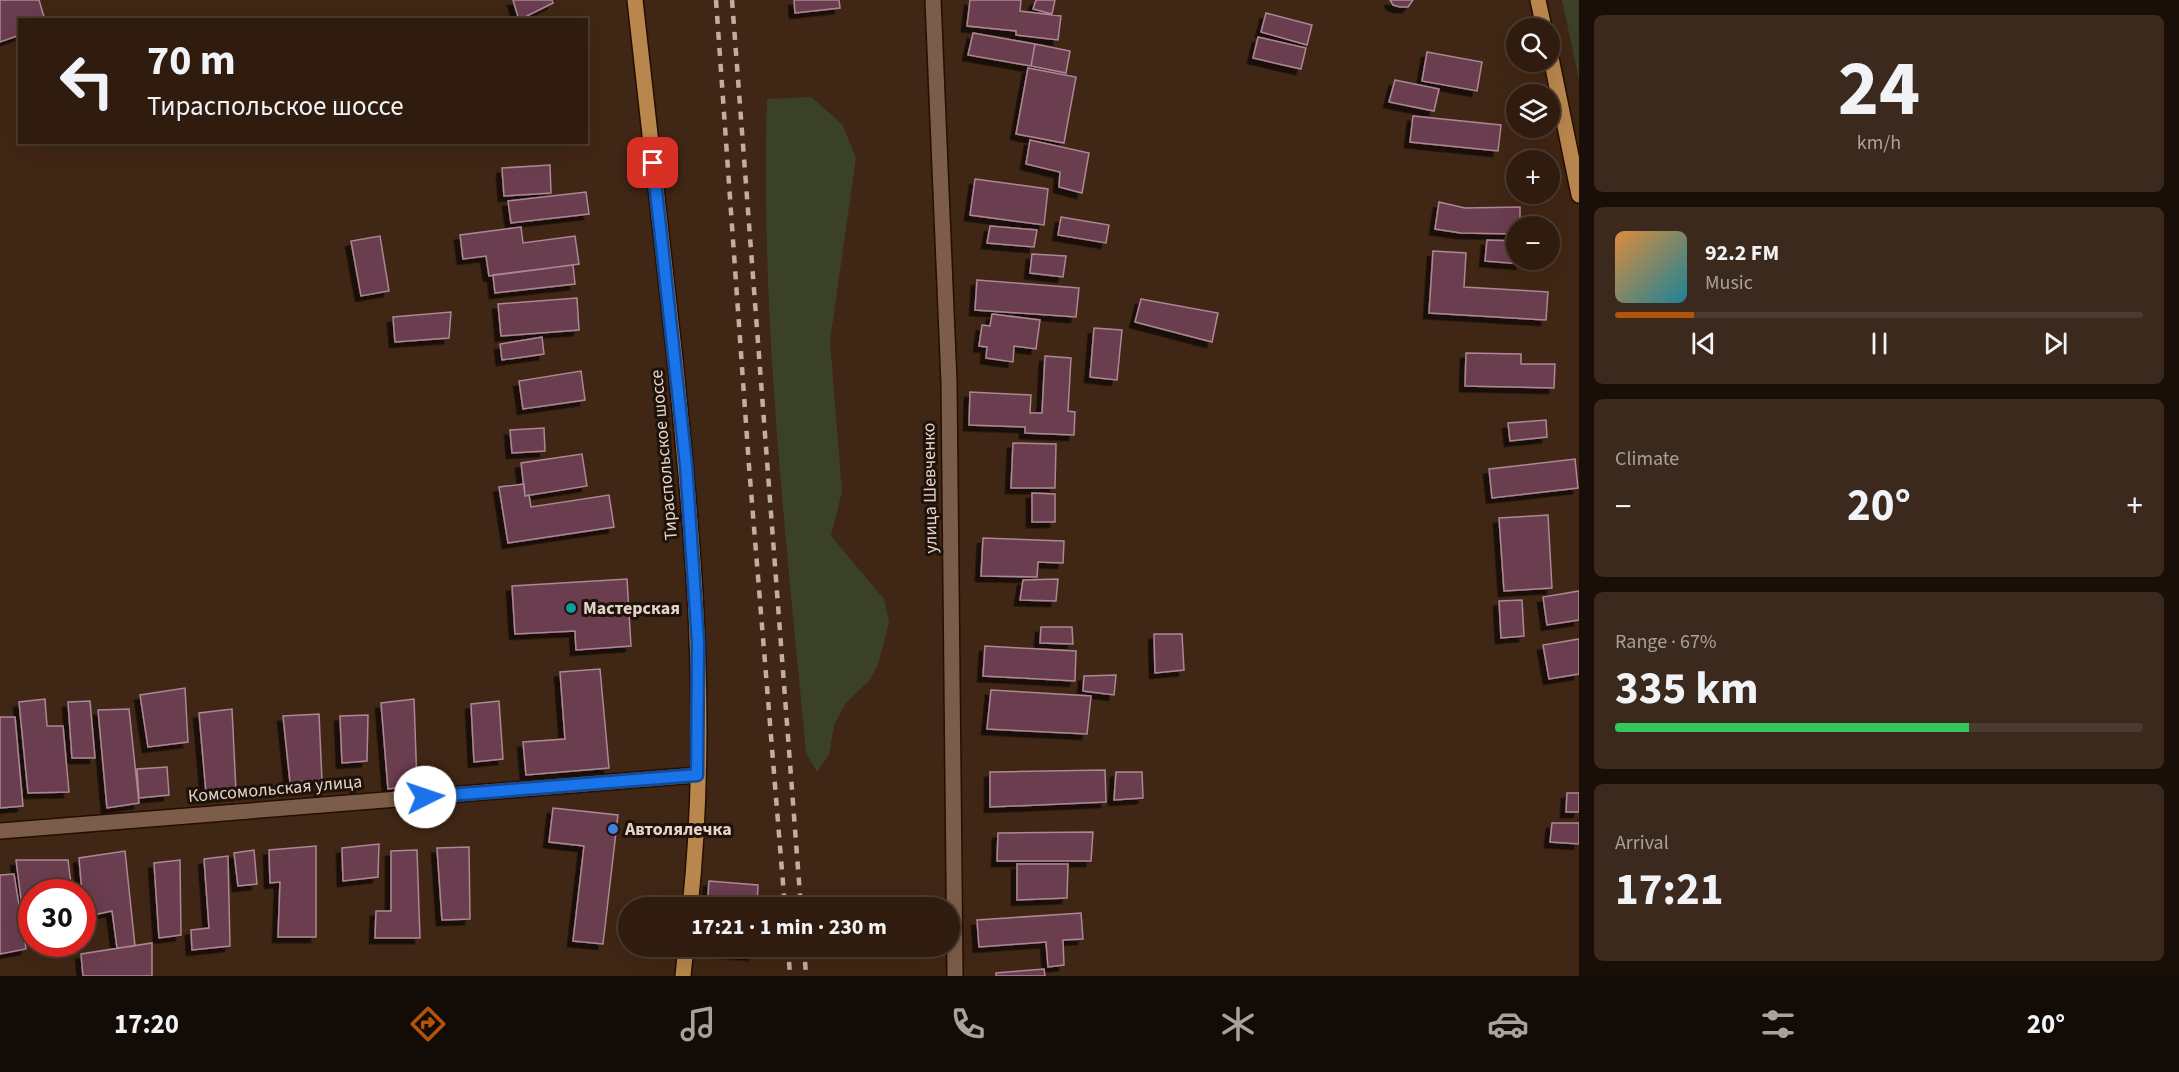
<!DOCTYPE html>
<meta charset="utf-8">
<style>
:root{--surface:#301c0f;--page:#3c291d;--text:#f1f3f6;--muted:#a8a19e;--line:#4b3a2f;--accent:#b45309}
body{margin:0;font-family:"Source Sans 3",sans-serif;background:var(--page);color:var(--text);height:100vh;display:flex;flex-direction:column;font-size:22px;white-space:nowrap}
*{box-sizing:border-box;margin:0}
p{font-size:20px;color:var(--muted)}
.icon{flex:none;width:33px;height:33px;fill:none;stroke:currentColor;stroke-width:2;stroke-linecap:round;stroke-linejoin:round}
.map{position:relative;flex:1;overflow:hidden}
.panel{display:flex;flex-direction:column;gap:15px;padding:15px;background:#1a0f08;width:600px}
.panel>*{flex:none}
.banner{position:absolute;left:18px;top:18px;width:570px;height:126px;border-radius:0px;box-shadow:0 6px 24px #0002,0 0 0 2px var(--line);background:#301c0f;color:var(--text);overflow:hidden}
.controls{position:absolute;left:1506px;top:18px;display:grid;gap:12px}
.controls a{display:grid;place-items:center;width:54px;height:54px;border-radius:50%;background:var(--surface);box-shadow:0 6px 24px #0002,0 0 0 2px var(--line);font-size:30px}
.speed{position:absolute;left:18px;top:879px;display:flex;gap:12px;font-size:30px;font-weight:700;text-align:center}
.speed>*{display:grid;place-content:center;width:78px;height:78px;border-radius:50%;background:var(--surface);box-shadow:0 6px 24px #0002,0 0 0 2px var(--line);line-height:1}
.speed .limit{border:9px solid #d22;background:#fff;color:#111}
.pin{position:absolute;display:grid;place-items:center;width:51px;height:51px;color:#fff;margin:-26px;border-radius:12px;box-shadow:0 3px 9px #0006}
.me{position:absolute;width:66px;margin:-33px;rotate:86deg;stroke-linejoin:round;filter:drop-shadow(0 0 4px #0008)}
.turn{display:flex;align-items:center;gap:21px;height:126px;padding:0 30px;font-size:27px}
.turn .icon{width:78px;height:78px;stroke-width:2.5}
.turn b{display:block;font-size:42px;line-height:51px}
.big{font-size:45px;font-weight:700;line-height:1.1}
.panel .widget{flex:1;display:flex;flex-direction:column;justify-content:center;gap:9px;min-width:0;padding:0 21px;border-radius:9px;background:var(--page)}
.panel .dial{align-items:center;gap:0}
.dial b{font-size:78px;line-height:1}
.song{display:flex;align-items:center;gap:18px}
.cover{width:72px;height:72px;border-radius:9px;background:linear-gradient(135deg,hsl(30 70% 55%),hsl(190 70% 35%))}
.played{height:6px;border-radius:3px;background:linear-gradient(90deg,var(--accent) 15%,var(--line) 15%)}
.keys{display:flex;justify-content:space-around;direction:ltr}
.heat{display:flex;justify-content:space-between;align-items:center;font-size:33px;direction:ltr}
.charge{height:9px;border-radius:4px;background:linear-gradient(90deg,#34c759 67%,var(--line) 0)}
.trip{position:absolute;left:618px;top:897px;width:342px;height:60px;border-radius:30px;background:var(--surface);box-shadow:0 6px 24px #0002,0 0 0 2px var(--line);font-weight:700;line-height:60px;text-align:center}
.menu{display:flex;height:96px;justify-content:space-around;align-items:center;background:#130b06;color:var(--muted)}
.menu .icon{width:42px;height:42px}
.menu .current{color:var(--accent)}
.menu b{font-size:27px;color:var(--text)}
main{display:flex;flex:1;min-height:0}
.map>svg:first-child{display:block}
.green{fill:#3a4127}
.building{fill:#6a3e50;stroke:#ac8795;stroke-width:1.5;filter:url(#shadow)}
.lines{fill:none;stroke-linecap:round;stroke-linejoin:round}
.minor-casing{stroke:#260e00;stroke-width:18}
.major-casing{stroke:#260e00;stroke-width:18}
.minor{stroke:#7b5d49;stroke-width:15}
.major{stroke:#b9874e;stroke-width:15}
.rail{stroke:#c0aea1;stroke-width:4.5;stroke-dasharray:8 8;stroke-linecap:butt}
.route-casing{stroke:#114b97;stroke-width:15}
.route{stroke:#1a73e8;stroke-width:10}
.culture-dot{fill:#0f9aa8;stroke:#1e120a;stroke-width:2}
.shop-dot{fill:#3f7fe0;stroke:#1e120a;stroke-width:2}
.labels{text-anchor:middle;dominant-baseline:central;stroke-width:6;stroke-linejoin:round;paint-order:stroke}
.street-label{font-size:18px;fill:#e4d3c8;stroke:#1e120a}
.poi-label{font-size:18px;font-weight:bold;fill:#e4d3c8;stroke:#1e120a;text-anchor:start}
</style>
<main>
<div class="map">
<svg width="1579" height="976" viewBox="0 0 1579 976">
<defs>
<filter id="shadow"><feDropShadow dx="-5.5" dy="5.5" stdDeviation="0" flood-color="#0009"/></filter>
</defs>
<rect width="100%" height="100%" fill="#402614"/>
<!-- green -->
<path class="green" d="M 1562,0 L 1579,0 L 1579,80 Z
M 811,97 L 842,124 L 856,158 L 830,341 L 842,492 L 831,536 L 884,599 L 889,622 L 878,665 L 869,681 L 846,703 L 834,725 L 829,755 L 817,772 L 806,753 C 786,535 760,317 767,99 Z"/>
<!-- building -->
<path class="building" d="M 0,0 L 39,0 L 45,20 L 20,20 L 20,35 L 0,42 Z
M 513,0 L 552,0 L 553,3 L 519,20 Z
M 794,0 L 839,0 L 840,8 L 795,13 Z
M 970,0 L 1021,0 L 1020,11 L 1061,16 L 1058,40 L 1016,35 L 1016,31 L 967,26 Z
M 1036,0 L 1055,0 L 1052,14 L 1033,9 Z
M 1390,0 L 1413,0 L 1408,7 L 1400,7 L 1393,5 Z
M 1266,13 L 1312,25 L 1307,45 L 1261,32 Z
M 973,33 L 1035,44 L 1031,66 L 968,55 Z
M 1258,37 L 1306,48 L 1301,69 L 1253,58 Z
M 1035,44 L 1070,51 L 1066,73 L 1031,66 Z
M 1427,52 L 1482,62 L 1477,91 L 1422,81 Z
M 1028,68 L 1076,77 L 1064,143 L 1016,134 Z
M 1395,80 L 1439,89 L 1434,111 L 1389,102 Z
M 1413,116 L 1501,125 L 1498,151 L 1410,142 Z
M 1030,140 L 1089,153 L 1082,193 L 1059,187 L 1060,172 L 1026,164 Z
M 550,165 L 551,193 L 504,196 L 502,168 Z
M 975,179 L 1048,189 L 1044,225 L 970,215 Z
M 586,192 L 589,214 L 511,223 L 508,201 Z
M 1439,202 L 1465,208 L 1520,207 L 1520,226 L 1516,226 L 1516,234 L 1461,233 L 1435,229 Z
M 1061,217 L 1109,225 L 1106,243 L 1058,235 Z
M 990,226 L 1037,230 L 1034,247 L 987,243 Z
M 521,227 L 523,243 L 575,236 L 579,264 L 489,276 L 486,256 L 463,259 L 460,235 Z
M 380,236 L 389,291 L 361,296 L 351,241 Z
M 1487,240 L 1516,241 L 1516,260 L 1521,260 L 1521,264 L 1485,261 Z
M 1433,251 L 1466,253 L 1464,287 L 1548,292 L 1546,320 L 1429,313 Z
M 1032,254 L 1066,256 L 1063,277 L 1030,273 Z
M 573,265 L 575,284 L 495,293 L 493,275 Z
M 977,280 L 1079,288 L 1076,317 L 975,310 Z
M 577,298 L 579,330 L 501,336 L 498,304 Z
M 1141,299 L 1218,313 L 1212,342 L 1135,322 Z
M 451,312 L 449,338 L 395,342 L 393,317 Z
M 992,314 L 1040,320 L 1036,349 L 1014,346 L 1013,362 L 986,358 L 987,347 L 979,346 L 982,325 L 990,326 Z
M 1094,328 L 1122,330 L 1117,380 L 1090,377 Z
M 542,337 L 544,354 L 502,360 L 500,344 Z
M 1466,353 L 1521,354 L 1521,364 L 1555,364 L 1554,388 L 1465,386 Z
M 1045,356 L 1071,358 L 1068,411 L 1075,412 L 1074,435 L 1025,433 L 1025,427 L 969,425 L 970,392 L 1031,395 L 1030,413 L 1042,413 Z
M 581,371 L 585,400 L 523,409 L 519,381 Z
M 1546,420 L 1547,437 L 1510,441 L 1508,423 Z
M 544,428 L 545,451 L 512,453 L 510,430 Z
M 1013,443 L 1056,444 L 1055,488 L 1011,488 Z
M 582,454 L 587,486 L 525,496 L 521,463 Z
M 1575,459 L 1578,488 L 1492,498 L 1489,469 Z
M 524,484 L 525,496 L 529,495 L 531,507 L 609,495 L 614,527 L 508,543 L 499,487 Z
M 1032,493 L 1055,494 L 1055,522 L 1032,522 Z
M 1548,515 L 1552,588 L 1504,591 L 1499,518 Z
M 983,538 L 1064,541 L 1063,563 L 1038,562 L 1037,577 L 981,576 Z
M 627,579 L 631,646 L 576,650 L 575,631 L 515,634 L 512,586 Z
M 1058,579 L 1056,601 L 1020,600 L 1023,580 Z
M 1579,591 L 1579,620 L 1547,625 L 1543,597 Z
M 1522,600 L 1524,636 L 1501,638 L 1499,601 Z
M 1041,627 L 1072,627 L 1073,644 L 1040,643 Z
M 1154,634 L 1182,634 L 1184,670 L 1155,673 Z
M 1579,639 L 1579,674 L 1549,679 L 1543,645 Z
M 985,646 L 1076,651 L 1075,681 L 983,676 Z
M 600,669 L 609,768 L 526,775 L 523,742 L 565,739 L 560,672 Z
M 1116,675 L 1114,695 L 1083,691 L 1084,676 Z
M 185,688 L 188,742 L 148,747 L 140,695 Z
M 991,690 L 1091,696 L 1087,734 L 987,729 Z
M 45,699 L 47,726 L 63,726 L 69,792 L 28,793 L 19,702 Z
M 414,699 L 417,785 L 388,789 L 381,703 Z
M 90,701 L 95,758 L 72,758 L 68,702 Z
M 499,701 L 503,759 L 474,762 L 471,704 Z
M 129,709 L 139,803 L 107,808 L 98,710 Z
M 232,709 L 236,791 L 206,793 L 199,713 Z
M 319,714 L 322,781 L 290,782 L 283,716 Z
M 368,715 L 367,761 L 342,763 L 340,716 Z
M 0,717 L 15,717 L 23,806 L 0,808 Z
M 167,767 L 169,795 L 139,798 L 137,769 Z
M 1105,770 L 1106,802 L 990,807 L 990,772 Z
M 1116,772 L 1142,772 L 1143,798 L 1114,800 Z
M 1567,793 L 1579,793 L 1579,812 L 1566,812 Z
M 553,808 L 618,815 L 603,944 L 573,941 L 584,846 L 549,842 Z
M 1552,823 L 1579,823 L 1579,844 L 1550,842 Z
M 1093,832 L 1091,861 L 997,861 L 998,833 Z
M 379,844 L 378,877 L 343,881 L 342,848 Z
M 316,846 L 316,937 L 278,937 L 280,882 L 270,883 L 269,850 Z
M 469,847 L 470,919 L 442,920 L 437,848 Z
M 254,850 L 257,884 L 238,886 L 234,853 Z
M 417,850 L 420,938 L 375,938 L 376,911 L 391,911 L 391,851 Z
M 125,851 L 135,946 L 117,948 L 112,911 L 84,917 L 79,858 Z
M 228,856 L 230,946 L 192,950 L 191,930 L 209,928 L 204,859 Z
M 16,860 L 68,860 L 72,892 L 32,892 L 32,913 L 23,914 Z
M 180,860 L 181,935 L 159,938 L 154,863 Z
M 1017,864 L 1068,864 L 1067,898 L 1017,900 Z
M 14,874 L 26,949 L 0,954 L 0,875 Z
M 709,881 L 758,885 L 757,908 L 707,908 Z
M 1081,913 L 1083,939 L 1063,940 L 1064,965 L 1048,967 L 1046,942 L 979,947 L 977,920 Z
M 152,943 L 152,976 L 83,976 L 81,954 Z
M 704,946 L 754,946 L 754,955 L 704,951 Z
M 1044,969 L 1045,976 L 996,976 L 996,973 Z"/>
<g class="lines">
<!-- minor casing -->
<g class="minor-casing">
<path id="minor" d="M 933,0 L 949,382 L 955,976
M 0,831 L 697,775"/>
</g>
<!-- major casing -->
<g class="major-casing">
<path id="major" d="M 635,0 C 648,114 660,228 673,341 C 693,529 710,719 690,908
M 1538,0 L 1544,28
M 1550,53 L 1579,195
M 683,976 L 686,946"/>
</g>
<!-- minor -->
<use href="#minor" class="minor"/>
<!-- major -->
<use href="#major" class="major"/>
<!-- rail -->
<path class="rail" d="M 716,0 L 749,466 L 785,908
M 732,0 L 801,908
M 788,946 L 790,976
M 804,946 L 806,976"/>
</g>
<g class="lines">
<!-- route casing -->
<g class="route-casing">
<path id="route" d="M 425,797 L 697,775 L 698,642 L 686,465 L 653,163"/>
</g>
<!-- route -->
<use href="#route" class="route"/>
</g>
<!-- markers -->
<circle class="culture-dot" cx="571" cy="608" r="6"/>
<circle class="shop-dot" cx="613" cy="829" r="6"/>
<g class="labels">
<!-- street labels -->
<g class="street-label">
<text transform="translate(664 455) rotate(-95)">Тираспольское шоссе</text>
<text transform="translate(930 488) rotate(-91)">улица Шевченко</text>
<text transform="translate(275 789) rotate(-5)">Комсомольская улица</text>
</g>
<!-- poi labels -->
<g class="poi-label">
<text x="583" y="608">Мастерская</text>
<text x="625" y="829">Автолялечка</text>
</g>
</g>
</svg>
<div class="controls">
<a><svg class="icon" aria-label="search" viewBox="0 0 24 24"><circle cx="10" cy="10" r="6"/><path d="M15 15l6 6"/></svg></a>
<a><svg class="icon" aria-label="layers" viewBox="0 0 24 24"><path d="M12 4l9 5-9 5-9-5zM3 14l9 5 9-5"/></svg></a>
<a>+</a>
<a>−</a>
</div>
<div class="speed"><div class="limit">30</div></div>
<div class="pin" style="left:653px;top:163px;background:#d93025"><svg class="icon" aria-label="arrive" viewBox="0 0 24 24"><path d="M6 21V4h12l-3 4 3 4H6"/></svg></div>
<svg class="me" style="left:425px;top:797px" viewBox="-20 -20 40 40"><circle r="19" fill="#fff"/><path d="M0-13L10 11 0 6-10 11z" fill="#1a73e8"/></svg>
<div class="trip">17:21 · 1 min · 230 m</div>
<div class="banner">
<div class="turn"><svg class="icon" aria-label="left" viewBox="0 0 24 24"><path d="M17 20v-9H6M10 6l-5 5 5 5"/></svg><div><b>70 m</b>Тираспольское шоссе</div></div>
</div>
</div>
<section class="panel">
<div class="widget dial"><b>24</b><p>km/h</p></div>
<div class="widget">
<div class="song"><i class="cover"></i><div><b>92.2 FM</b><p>Music</p></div></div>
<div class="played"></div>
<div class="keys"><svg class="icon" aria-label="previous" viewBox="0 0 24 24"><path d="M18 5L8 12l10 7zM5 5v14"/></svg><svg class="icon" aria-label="pause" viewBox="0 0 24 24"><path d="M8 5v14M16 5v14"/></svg><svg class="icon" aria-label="next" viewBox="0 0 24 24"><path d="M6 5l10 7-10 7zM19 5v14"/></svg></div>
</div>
<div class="widget"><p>Climate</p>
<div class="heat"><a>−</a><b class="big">20°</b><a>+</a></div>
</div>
<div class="widget"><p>Range · 67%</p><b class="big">335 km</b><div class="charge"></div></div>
<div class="widget"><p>Arrival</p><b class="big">17:21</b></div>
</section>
</main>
<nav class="menu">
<b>17:20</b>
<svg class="icon current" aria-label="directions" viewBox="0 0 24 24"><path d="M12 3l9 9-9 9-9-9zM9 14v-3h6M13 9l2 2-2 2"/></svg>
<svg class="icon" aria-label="music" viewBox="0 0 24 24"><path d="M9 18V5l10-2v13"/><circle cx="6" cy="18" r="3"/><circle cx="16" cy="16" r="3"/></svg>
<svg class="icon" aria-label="phone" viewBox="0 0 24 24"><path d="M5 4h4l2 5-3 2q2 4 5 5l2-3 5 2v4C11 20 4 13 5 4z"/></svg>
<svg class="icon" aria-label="climate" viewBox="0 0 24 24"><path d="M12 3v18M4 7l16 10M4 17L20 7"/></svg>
<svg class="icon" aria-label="car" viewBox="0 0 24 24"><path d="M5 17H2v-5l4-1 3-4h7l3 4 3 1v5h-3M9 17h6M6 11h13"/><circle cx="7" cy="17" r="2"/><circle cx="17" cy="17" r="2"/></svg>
<svg class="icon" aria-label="filters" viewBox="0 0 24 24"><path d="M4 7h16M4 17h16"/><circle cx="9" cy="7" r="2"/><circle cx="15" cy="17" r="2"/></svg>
<b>20°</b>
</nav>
